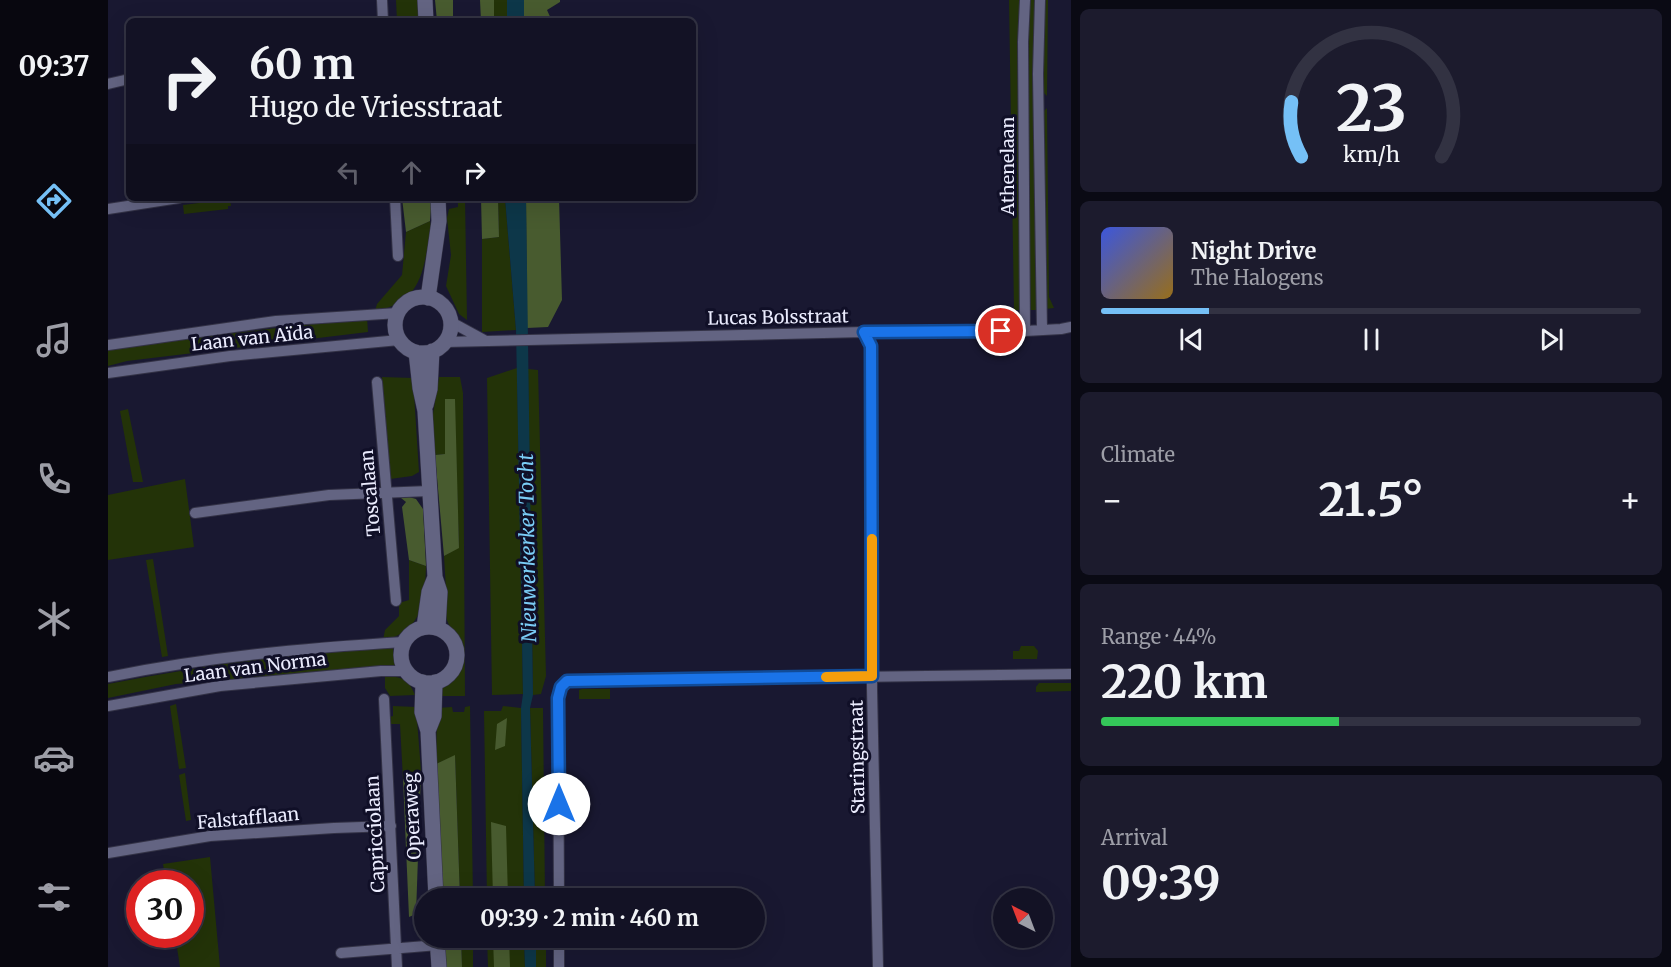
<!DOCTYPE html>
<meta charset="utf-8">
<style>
:root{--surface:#131225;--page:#1c1b2d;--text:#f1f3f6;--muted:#9d9ea7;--line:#323242;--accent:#75c0f6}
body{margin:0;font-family:Merriweather,serif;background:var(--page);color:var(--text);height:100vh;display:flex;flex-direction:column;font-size:22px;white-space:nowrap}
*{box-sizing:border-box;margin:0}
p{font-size:20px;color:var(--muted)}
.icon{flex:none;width:33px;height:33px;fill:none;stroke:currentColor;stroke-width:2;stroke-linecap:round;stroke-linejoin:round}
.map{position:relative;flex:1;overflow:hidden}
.drawer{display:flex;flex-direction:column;gap:9px;padding:9px;background:#0a0a14;width:600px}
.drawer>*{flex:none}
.guide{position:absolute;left:18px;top:18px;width:570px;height:183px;border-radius:9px;box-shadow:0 6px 24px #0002,0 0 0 2px var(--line);background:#131225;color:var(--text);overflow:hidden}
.needle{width:39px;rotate:318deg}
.tools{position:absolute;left:885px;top:888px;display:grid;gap:12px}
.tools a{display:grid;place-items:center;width:60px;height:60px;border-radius:50%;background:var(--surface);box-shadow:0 6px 24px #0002,0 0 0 2px var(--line);font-size:30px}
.speed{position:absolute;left:18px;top:870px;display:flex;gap:12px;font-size:30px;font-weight:700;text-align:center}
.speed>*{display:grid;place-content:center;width:78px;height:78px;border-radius:50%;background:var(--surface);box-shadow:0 6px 24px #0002,0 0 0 2px var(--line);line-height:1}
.speed .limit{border:9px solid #d22;background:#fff;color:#111}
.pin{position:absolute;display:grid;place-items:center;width:51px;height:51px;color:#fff;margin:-26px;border:3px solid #fff;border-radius:50%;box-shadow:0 2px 6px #0007}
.me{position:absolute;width:66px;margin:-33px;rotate:0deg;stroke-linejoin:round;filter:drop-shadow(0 0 4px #0008)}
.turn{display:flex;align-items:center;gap:21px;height:126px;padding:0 24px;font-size:27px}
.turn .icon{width:78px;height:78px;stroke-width:2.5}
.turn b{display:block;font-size:42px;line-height:51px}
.lanes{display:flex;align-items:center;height:57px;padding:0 24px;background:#0003;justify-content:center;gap:30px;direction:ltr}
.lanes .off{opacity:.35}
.big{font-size:45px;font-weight:700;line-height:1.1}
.drawer .card{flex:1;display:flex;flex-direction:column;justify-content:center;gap:9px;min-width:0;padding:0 21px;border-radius:9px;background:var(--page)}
.drawer .dial{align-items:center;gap:0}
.dial svg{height:156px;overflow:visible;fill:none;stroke:var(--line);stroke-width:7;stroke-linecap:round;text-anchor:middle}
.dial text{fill:var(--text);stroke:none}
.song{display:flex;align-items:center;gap:18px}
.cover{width:72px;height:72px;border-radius:9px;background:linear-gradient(135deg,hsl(230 70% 55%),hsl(40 70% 35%))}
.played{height:6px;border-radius:3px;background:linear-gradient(90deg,var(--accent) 20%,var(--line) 20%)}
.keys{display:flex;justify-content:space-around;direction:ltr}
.heat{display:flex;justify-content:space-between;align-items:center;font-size:33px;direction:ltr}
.charge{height:9px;border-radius:4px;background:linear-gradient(90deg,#34c759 44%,var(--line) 0)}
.trip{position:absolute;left:306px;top:888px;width:351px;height:60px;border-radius:30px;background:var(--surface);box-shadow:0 6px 24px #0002,0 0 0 2px var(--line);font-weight:700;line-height:60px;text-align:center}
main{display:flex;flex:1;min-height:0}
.tabs{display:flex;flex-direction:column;width:108px;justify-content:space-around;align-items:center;background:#08070f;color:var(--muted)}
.tabs .icon{width:42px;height:42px}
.tabs .selected{color:var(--accent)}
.tabs b{font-size:27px;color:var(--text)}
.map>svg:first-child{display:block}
.green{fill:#233308}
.forest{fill:#485b2f}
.water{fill:#0d3749}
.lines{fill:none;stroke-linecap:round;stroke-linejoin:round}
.street-casing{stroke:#333246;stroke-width:12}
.secondary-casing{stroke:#333246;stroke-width:16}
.street{stroke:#636482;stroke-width:10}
.secondary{stroke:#636482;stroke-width:15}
.route-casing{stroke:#114b97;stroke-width:15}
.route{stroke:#1a73e8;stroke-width:10}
.slow{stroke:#f59e0b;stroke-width:10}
.labels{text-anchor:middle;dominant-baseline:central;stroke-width:6;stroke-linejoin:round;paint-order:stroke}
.street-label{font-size:18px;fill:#ebecfe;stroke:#100f27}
.water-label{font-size:20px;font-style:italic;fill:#7accf5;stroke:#100f27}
</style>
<main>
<nav class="tabs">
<b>09:37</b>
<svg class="icon selected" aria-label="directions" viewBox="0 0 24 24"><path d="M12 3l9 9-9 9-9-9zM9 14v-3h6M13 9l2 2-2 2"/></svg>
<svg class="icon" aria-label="music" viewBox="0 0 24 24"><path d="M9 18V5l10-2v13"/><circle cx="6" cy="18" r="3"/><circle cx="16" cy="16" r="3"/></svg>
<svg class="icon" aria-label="phone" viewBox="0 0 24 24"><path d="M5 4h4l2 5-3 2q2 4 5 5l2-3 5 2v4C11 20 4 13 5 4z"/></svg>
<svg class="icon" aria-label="climate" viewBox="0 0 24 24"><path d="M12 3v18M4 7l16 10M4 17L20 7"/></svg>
<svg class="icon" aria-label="car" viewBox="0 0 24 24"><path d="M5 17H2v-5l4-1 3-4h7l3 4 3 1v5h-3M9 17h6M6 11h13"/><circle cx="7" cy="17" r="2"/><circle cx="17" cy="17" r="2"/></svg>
<svg class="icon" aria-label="filters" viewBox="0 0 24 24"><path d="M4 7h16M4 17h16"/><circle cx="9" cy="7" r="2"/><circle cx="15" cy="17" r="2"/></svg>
</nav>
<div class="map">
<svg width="963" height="967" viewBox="0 0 963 967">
<rect width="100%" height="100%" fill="#191831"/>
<!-- green -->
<path class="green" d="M 288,0 L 310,0 L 310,21 L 289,21 Z
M 386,0 L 399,0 L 399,21 L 386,21 Z
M 901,0 L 912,0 L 914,310 L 906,310 Z
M 920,0 L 929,0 L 930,310 L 921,310 Z
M 936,0 L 940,0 L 939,96 L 935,92 Z
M 939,108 L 941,297 L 946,308 L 937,309 L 935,112 Z
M 350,198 L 357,198 L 359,320 L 351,314 L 338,286 L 343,255 L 339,218 L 341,209 L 350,207 Z
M 390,198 L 397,198 L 408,330 L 374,332 L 374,239 L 391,237 Z
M 122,199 L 123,206 L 120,206 L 120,209 L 76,214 L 75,205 Z
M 322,221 L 323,228 C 315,268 316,302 267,311 L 269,304 L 294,275 L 298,232 Z
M 259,317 L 260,332 L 19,361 L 0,366 L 0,350 L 11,347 Z
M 409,368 L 415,694 L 384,695 L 379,378 Z
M 420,369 L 430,370 L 438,676 L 433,694 L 425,695 Z
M 274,377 L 305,378 L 311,472 L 304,476 L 282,479 Z
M 331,377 L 352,377 L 355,393 L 357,696 L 330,696 C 332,679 354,674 354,655 C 355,636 333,626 339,607 L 336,556 L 351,547 L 346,399 L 337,399 L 337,454 L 327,455 L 324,420 Z
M 20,409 L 35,482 L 25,482 L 12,411 Z
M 77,479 L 86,547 L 0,560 L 0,495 Z
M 45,559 L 60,656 L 54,657 L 38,560 Z
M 301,560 L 318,566 C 317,600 314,633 275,640 L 277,630 L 291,616 L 291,603 L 301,600 Z
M 913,646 L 926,646 L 930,651 L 929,659 L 905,659 L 905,651 L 911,651 Z
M 264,647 L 267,649 L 285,648 L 287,665 L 68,684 L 0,698 L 0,684 C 88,667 175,654 264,647 Z
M 277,676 C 294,677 300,678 307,695 L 282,696 L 277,688 Z
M 931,683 L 963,683 L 963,691 L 928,692 L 928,687 Z
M 474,689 L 502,689 L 502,699 L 471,699 L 471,690 Z
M 68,704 L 78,768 L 71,769 L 62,706 Z
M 285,706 L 308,707 L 313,771 L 295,779 L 292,724 L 282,724 L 281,717 L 285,716 Z
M 362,706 L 365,898 L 352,898 L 347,756 L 328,764 L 329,708 L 344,707 L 345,712 L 356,712 L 357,707 Z
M 395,706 L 413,708 L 416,898 L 379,898 L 376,711 L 393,711 Z
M 422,708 L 435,708 L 437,898 L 427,898 Z
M 77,773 L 83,820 L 78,821 L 71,775 Z
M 102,857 L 112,967 L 72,967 L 67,935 L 82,934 L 82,884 L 58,883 L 55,864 Z
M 353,938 L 365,938 L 365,967 L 354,967 Z
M 379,938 L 416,938 L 417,967 L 380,967 Z
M 428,938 L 438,938 L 438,967 L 428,967 Z"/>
<!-- forest -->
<path class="forest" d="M 327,0 L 345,0 L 345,21 L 329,21 Z
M 372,0 L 386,0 L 386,21 L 373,21 Z
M 416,0 L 452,0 L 452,2 L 439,10 L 444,21 L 416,21 Z
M 294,198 L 324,198 L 322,221 L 298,232 Z
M 373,198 L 390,198 L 391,237 L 374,239 Z
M 418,198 L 451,198 L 454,300 L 440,327 L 419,328 Z
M 337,399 L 347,399 L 351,548 L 336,556 L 327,455 L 337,454 Z
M 301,497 L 308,499 L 315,509 L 318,566 L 301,560 L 294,507 L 298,502 L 293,498 Z
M 399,718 L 397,746 L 387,750 L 389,724 Z
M 347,755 L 352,898 L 334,898 L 328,764 Z
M 313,771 L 308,914 L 301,917 L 295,779 Z
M 383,822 L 398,826 L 400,898 L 385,898 Z
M 336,938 L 353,938 L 354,967 L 337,967 Z
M 385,938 L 401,938 L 402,967 L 386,967 Z"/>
<!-- water -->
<path class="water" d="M 399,0 L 416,0 L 416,21 L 399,21 Z
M 397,198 L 418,198 L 425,695 L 422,708 L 427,898 L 416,898 L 413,708 L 415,694 L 408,330 Z
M 416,938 L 428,938 L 428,967 L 417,967 Z"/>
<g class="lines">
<!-- street casing -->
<g class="street-casing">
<path id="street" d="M 274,0 L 275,21
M 917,0 L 915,42 L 917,331
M 932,0 L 930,74 L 934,330
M 0,84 L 21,79
M 287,198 L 290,256
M 0,209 L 71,198
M 343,322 L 376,340
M 756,332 L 763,346 L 764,689 L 770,967
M 337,342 L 756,332 L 917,331 L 953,329 L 963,327
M 0,345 L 168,321 L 290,313
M 0,373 L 122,356 L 291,340
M 269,382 L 288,601
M 87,513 L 221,495 L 321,491
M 0,677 C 98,657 197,648 296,642
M 276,699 L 289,967
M 0,706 L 112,686 L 273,671 L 299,671
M 0,853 L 102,836 L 226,828 L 283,826
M 451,898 L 450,698 L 453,687 L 459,681 L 963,674
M 451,938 L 451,967
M 233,953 L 330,945"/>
</g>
<!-- secondary casing -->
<g class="secondary-casing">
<path id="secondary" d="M 317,0 L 318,21
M287 325a28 28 0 1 1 56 0a28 28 0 1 1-56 0Z
M 320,298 L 331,221 L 330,198
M 308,352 L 312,388 L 317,411 L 327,577 L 332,592 L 330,628
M 318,405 L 322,389 L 324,351
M 316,627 L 321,592 L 327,577
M293 655a28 28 0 1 1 56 0a28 28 0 1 1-56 0Z
M 315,682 L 314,712 L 320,731 L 328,898
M 320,731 L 326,716 L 327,682
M 329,938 L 331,967"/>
</g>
<!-- street -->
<use href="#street" class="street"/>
<!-- secondary -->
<use href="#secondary" class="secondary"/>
</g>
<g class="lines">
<!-- route casing -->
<g class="route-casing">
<path id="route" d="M 451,804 L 450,698 L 453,687 L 459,681 L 764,676 L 763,346 L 756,332 L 893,331"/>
</g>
<!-- route -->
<use href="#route" class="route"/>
<!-- slow -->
<path class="slow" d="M 718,677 L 764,676 L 764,539"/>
</g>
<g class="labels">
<!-- street labels -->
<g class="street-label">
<text transform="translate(899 166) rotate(-90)">Athenelaan</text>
<text transform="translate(670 317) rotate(-1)">Lucas Bolsstraat</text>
<text transform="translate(144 338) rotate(-6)">Laan van Aïda</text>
<text transform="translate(262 493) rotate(-95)">Toscalaan</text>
<text transform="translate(147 667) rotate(-7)">Laan van Norma</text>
<text transform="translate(749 757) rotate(-91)">Staringstraat</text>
<text transform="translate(304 816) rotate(-93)">Operaweg</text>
<text transform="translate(140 818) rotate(-5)">Falstafflaan</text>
<text transform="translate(267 834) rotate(-93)">Capricciolaan</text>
</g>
<!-- water labels -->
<g class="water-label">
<text transform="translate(419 548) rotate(-91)">Nieuwerkerker Tocht</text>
</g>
</g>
</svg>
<div class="tools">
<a><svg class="needle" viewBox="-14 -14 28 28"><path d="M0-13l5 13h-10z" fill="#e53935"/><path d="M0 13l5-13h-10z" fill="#9d9ea7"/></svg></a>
</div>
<div class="speed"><div class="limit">30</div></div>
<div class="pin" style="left:893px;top:331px;background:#d93025"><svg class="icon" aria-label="arrive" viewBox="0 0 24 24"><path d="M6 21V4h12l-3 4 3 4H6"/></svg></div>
<svg class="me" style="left:451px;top:804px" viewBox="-20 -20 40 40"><circle r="19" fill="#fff"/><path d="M0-13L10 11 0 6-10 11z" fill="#1a73e8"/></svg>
<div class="trip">09:39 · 2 min · 460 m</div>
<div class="guide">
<div class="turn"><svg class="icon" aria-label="right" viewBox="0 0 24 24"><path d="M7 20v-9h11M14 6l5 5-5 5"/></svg><div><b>60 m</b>Hugo de Vriesstraat</div></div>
<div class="lanes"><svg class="icon off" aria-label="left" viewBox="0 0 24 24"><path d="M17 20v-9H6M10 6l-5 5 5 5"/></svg><svg class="icon off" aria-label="ahead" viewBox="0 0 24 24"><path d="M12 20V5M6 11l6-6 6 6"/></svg><svg class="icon" aria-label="right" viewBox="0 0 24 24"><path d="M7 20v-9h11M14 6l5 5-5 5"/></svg></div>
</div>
</div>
<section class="drawer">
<div class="card dial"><svg viewBox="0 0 100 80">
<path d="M14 69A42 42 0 1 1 86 69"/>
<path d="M14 69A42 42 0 0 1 9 41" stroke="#75c0f6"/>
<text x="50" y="56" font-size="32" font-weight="700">23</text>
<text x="50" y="72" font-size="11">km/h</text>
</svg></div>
<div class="card">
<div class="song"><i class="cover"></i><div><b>Night Drive</b><p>The Halogens</p></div></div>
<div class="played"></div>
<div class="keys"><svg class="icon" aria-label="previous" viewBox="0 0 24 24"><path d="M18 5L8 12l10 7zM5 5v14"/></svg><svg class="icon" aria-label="pause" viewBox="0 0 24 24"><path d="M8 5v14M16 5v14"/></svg><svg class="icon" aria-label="next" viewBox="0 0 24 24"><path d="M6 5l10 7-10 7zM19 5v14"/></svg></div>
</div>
<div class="card"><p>Climate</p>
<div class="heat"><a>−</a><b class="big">21.5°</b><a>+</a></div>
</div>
<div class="card"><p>Range · 44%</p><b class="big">220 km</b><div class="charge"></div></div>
<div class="card"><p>Arrival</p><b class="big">09:39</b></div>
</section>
</main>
